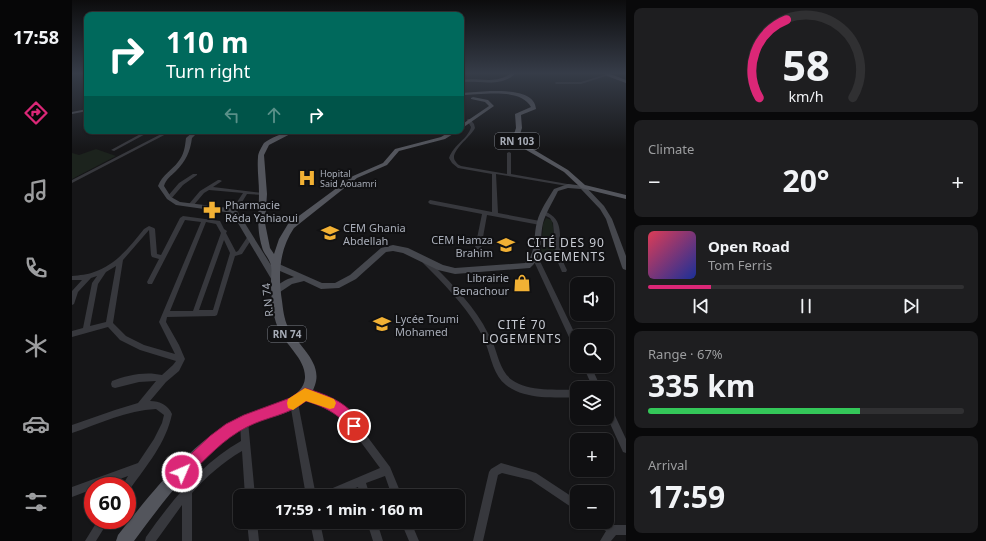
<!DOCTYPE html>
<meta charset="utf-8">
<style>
:root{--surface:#101012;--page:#1e1e20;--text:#f1f3f6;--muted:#9c9d9f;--line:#303032;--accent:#db2777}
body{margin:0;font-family:"Noto Sans",sans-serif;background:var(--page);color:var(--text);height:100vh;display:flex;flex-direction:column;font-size:15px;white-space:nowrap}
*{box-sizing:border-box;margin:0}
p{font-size:13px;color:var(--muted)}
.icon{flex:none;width:22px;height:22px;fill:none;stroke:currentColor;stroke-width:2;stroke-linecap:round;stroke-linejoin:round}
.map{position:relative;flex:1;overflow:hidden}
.details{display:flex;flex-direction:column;gap:8px;padding:8px;background:#09090a;width:360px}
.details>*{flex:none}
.guide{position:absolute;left:12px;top:12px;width:380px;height:122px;border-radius:8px;box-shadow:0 1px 3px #0004,0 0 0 1px var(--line);background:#00695c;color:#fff;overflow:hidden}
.buttons{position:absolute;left:498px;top:277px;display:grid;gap:8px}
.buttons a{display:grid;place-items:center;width:44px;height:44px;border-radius:8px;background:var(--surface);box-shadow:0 1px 3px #0004,0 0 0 1px var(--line);font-size:20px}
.speed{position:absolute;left:12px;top:477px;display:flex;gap:8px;font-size:20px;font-weight:700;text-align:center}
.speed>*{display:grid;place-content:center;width:52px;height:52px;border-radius:50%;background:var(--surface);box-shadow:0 1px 3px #0004,0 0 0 1px var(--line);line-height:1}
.speed .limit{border:6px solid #d22;background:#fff;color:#111}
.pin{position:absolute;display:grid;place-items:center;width:34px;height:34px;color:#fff;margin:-17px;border:2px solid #fff;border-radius:50%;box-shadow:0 1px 4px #0007}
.me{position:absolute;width:44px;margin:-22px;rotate:45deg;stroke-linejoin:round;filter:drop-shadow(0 0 3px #0008)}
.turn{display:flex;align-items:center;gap:14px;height:84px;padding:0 16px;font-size:18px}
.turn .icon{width:52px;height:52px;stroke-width:2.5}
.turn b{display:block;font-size:28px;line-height:34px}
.lanes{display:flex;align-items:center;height:38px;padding:0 16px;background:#0003;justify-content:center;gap:20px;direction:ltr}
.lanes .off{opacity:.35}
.big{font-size:30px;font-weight:700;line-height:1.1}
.details .tile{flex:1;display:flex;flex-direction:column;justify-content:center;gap:6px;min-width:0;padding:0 14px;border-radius:8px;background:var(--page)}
.details .dial{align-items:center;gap:0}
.dial svg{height:104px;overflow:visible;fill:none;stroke:var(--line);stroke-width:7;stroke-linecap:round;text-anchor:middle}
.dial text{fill:var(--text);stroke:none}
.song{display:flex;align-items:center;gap:12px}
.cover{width:48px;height:48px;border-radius:6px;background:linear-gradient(135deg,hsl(350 70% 55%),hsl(230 70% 35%))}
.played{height:4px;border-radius:2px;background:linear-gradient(90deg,var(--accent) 20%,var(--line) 20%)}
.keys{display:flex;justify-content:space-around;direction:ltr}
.heat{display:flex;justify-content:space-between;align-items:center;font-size:22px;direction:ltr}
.charge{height:6px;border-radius:3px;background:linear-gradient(90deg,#34c759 67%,var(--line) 0)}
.trip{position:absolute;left:161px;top:489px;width:232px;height:40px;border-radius:8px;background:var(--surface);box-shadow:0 1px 3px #0004,0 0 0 1px var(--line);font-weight:700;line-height:40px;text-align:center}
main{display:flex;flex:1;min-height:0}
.tab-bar{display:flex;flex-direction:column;width:72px;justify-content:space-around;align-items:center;background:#060607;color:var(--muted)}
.tab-bar .icon{width:28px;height:28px}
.tab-bar .on{color:var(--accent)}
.tab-bar b{font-size:18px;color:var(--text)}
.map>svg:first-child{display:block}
.green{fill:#1c231d}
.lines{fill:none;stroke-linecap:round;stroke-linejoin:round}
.street{fill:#37383d;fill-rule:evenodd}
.secondary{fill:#45474d;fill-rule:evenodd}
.primary{fill:#53555c;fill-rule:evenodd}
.route{fill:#db2777;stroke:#8e194d}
.slow{fill:#f59e0b}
.labels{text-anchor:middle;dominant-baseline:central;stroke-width:4;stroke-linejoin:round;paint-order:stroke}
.far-poi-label{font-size:9px;fill:#a8adb8;stroke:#111113;text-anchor:start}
.shield{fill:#111113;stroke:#7b7e86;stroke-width:1}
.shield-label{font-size:10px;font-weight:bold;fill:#a8adb8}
.poi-label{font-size:11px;fill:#a8adb8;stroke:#111113;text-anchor:start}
.street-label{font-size:11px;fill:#a8adb8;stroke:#111113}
.neighbourhood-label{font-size:12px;letter-spacing:1px;fill:#c9ccd4;stroke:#111113}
</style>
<main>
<nav class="tab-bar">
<b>17:58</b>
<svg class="icon on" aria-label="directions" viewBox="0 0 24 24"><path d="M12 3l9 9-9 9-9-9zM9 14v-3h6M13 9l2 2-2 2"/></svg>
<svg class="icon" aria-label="music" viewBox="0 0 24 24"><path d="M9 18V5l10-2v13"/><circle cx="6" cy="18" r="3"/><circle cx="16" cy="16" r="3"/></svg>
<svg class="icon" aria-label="phone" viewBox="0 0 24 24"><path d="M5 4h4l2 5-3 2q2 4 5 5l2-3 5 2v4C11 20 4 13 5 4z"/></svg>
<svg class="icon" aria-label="climate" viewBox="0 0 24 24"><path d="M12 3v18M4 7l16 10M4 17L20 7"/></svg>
<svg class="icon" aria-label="car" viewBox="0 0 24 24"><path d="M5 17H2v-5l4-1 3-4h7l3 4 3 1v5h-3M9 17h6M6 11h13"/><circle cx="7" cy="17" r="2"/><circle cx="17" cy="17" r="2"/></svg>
<svg class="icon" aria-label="filters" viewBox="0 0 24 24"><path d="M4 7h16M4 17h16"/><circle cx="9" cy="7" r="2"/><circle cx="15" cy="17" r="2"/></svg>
</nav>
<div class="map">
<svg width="554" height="541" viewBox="0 0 554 541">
<rect width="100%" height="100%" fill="#161618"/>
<!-- green -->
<path class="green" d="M 24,149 L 44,156 L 0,179 L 0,153 L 7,155 Z
M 474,218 L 480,220 L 485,257 L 469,254 L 471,224 Z"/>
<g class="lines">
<!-- street -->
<path class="street" d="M 535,74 L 537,75 L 509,84 L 484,84 L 483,83 L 484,82 L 509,82 Z
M 396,119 L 398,119 L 402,124 L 403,128 C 399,137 375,153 384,162 C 385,164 387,165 389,166 L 435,174 L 435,153 L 437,152 L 439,153 L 439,174 L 501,185 L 503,186 L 501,187 L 424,174 L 426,213 L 468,221 L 471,223 L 468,225 L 415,215 L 409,248 L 406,250 L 403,248 L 410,214 L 358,204 L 356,202 L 358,200 L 420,212 L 420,174 L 386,168 L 380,163 L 377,158 C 382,144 396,139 399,127 L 395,120 Z
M 74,131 L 79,131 L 42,151 L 39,150 Z
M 95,131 L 100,131 L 0,183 L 0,180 Z
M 121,174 L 125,174 L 125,175 L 111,185 L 99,199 L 95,199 L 95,197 L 107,183 Z
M 146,180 L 148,180 L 150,181 L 141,187 L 191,193 L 193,194 L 191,195 L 175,194 L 164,212 L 162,213 L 159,211 L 171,193 L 137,190 L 132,193 L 121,206 L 117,206 L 117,204 L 128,191 Z
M 472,211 C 495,220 485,239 490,258 C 491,262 493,266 495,270 L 494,272 L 490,272 L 484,258 L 481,223 L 478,218 L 470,214 L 470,212 Z
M 111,216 L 148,221 L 152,229 L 155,231 L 154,233 L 164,252 L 166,251 L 176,236 L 180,236 L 181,237 L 170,254 L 163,256 L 145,315 L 143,316 L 95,317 L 94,322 L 107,345 L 113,359 L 107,371 L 94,382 L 78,401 C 88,401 96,405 100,414 C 94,443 75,465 58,489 L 55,491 L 55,486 L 50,486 L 56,476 L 29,486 L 21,486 L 21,489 L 0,497 L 0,487 L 66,463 L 82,439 L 90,423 L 92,415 L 84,409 C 55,410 27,424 0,433 L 0,425 L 43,410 L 66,403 L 84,381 L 67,382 L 43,388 L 40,387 L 39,384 L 40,381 C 55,375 74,371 90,375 L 101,365 L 104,361 L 68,350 L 48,340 L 36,327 L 0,337 L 0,331 L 11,328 L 20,283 L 25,276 L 19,278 L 6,292 L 2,304 L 0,305 L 0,291 L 10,280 L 0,280 L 0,276 C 8,275 15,275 22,272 C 44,265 58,246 72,229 L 77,226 L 82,228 L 83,229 L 85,254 L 89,255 L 108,218 ZM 113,220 L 129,222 L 87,322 L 103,354 L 72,345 L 54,336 L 41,323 L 51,260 L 77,230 L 79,255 L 80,257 L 87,259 L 75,282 L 76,284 L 80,284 ZM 134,222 L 144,224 L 149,233 L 121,311 L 98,311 ZM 152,240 L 158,253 L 141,310 L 127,310 ZM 44,266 L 34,322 L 18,326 L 26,284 L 34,272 Z
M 461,255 L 463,255 L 466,257 L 505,338 L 505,349 L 502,348 L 460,257 Z
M 351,259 L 355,259 C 375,279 396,299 411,324 C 414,330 418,336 421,343 C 426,355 428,371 440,380 C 456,392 486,389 505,390 L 505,398 C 482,397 453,400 434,385 C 422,376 419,358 414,344 C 412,339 409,333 406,328 C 391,303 371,283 351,263 L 350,261 Z
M 511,366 L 519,366 L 529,388 L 521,388 Z
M 233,390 L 259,399 L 277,412 L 318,467 L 330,496 L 320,496 L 313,476 L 294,483 L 298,496 L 288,496 L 286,487 L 264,496 L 247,496 L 249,493 L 308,468 L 271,418 L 254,405 L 230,397 L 229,394 L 230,391 Z
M 222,399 L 225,400 L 226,403 L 244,496 L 234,496 L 218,403 L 219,400 Z
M 535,404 L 538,405 L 554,439 L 554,453 L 551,452 L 535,417 Z
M 172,417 L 175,418 L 176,421 L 183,496 L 173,496 L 170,451 C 151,462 134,477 120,493 L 120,541 L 110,541 L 110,505 L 84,541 L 73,541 L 74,537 C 100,500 129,464 169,441 L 168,421 L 169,418 Z
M 429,463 L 464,473 L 505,500 L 505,511 L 459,480 L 430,473 L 426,475 L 411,541 L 401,541 L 417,472 L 419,469 Z
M 26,520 L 37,520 L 24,541 L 13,541 Z
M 535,520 L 542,525 L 554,525 L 554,535 L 544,535 L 539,541 L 528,541 L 534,531 L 525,526 L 524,522 L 535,522 Z
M 175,522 L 185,522 L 187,541 L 177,541 Z
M 238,522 L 248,522 L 252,541 L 242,541 Z
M 295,522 L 305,522 L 311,541 L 301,541 Z
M 329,522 L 339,522 L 347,541 L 337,541 Z"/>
<!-- secondary -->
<path class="secondary" d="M 15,109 L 15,111 L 0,114 L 0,112 Z
M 122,131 L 127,131 L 120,138 C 118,152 114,161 104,171 C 99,176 94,179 92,186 L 99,197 L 108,202 L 164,209 L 207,278 L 208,280 L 207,282 L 201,282 L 160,213 L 104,205 L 95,199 L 86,186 C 90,175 100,170 106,162 C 112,155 113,147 114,138 Z
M 496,184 L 513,186 L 532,206 L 540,219 L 554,256 L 554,270 L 551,269 L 550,267 L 534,219 L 528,209 L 509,189 L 496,188 L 486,191 C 481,202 474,212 471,223 C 467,240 472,256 458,268 L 383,274 L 366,270 L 331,253 L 321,251 L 314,252 L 284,279 L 267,288 L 249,289 L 232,281 L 220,284 L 205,294 L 202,293 L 201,291 C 205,284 214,279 222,277 L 201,268 L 200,266 L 201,264 L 207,264 L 250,283 L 263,283 L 278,275 L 309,248 L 321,245 L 336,248 L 371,265 L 383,268 L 453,263 C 465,253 461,236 465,222 C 468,210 476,199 482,189 Z"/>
<!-- primary -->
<path class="primary" d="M 439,73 L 444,73 C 429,88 408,80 389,82 L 389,80 C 406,77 426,85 439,73 Z
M 532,73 L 536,73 L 554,80 L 554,83 L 535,76 Z
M 418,91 C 432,91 463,90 464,109 L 449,115 L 450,128 L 447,137 L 449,142 L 496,170 L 513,185 L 554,195 L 554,199 L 509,188 L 492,172 L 444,144 L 441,137 L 444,128 L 443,114 L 459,107 C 448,87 409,95 389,95 L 389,93 Z
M 401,97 L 416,100 L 422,106 L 389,129 L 389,125 L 417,106 L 413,102 L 399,99 L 399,98 Z
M 217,131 L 224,131 L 197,145 L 192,155 L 195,194 L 193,223 L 198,248 L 202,254 L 207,239 L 216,224 L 281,176 L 311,163 L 323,149 L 369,137 L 379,131 L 386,131 L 373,139 L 327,151 L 315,165 L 285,178 L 222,228 C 207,250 206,275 210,301 C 211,309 212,319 216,327 C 225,345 251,362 243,385 C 233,416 198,414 174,427 C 127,453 93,499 62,541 L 44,541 L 46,535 C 80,492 115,447 164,419 C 182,408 231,404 233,378 C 234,359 213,345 206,328 C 200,314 199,296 199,281 C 199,276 200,270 199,266 C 198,259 191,253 190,247 C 184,226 187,213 187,193 C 187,181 185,169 186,157 C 186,153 190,146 192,143 C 198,138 210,134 217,131 Z"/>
</g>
<!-- sky -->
<linearGradient id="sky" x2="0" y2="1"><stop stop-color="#0c0c0d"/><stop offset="0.49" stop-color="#363c48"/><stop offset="1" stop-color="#363c48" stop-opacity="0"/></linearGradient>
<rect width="554" height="149" fill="url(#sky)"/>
<!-- route -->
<path class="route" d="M 233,388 C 255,395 279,403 289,426 L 287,431 L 282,433 C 275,430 274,424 269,419 C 259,410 247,405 234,401 C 217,415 194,417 175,427 C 151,439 134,459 115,477 L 110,479 L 105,477 L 103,472 L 105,467 L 138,436 L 154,424 L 172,415 L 218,398 Z"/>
<!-- slow -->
<path class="slow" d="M 233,388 L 262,399 L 264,403 L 262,408 L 258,409 L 234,401 L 221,410 L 216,408 L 215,403 L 216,399 Z"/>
<!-- icons -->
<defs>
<g id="hospital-bare" transform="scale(1.38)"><path d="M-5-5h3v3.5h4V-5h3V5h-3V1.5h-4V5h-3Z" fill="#f2b134" stroke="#111113" stroke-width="2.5" paint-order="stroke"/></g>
<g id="pharmacy-bare" transform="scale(1.38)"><path d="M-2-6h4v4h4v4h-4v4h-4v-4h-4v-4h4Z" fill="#f2b134" stroke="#111113" stroke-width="2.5" paint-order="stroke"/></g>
<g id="school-bare" transform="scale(1.38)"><path d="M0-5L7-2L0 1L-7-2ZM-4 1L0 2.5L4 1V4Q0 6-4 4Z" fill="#f2b134" stroke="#111113" stroke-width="2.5" paint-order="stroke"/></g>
<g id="shop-bare" transform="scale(1.38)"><path d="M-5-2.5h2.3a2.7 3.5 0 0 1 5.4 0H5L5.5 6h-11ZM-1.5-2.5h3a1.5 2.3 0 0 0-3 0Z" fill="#f2b134" stroke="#111113" stroke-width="2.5" paint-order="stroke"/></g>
</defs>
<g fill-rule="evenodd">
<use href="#hospital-bare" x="235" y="178"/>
<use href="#pharmacy-bare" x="140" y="210"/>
<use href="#school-bare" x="258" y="233"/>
<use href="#school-bare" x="434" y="245"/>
<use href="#shop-bare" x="450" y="283"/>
<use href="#school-bare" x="310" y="324"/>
</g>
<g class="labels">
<!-- far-poi labels -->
<g class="far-poi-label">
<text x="248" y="173">Hopital<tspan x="248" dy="10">Said Aouamri</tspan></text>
</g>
<!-- shield labels -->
<g class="shield">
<rect x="423" y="133" width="44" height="16" rx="3"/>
<rect x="196" y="326" width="38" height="16" rx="3"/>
</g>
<g class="shield-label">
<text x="445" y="141">RN 103</text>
<text x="215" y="334">RN 74</text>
</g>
<!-- poi labels -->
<g class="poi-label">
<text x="153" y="204">Pharmacie<tspan x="153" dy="13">Réda Yahiaoui</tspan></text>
<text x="271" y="227">CEM Ghania<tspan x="271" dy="13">Abdellah</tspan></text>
<text x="421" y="239" text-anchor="end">CEM Hamza<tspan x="421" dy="13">Brahim</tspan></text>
<text x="437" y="277" text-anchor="end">Librairie<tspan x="437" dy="13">Benachour</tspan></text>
<text x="323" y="318">Lycée Toumi<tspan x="323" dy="13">Mohamed</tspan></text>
</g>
<!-- street labels -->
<g class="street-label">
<text transform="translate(195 300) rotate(-96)">R.N 74</text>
</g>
<!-- neighbourhood labels -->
<g class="neighbourhood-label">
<text x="494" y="242">CITÉ DES 90<tspan x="494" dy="14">LOGEMENTS</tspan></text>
<text x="450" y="324">CITÉ 70<tspan x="450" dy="14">LOGEMENTS</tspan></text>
</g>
</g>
</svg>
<div class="buttons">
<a><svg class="icon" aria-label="sound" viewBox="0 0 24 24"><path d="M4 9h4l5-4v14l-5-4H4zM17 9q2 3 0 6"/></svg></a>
<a><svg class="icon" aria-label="search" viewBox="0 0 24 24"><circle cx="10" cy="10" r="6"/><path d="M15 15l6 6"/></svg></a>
<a><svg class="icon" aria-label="layers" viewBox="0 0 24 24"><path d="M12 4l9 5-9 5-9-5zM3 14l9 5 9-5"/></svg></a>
<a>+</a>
<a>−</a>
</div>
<div class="speed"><div class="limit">60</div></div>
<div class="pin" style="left:282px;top:426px;background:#d93025"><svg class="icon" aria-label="arrive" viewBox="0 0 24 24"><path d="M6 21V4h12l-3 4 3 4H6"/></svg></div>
<svg class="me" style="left:110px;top:472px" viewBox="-20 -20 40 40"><circle r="17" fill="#db2777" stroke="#fff" stroke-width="3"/><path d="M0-11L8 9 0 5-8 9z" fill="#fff"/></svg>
<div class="trip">17:59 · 1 min · 160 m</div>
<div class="guide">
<div class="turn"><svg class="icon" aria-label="right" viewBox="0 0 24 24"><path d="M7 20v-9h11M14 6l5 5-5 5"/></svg><div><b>110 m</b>Turn right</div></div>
<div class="lanes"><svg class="icon off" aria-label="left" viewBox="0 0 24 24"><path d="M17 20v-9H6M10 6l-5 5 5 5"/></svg><svg class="icon off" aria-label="ahead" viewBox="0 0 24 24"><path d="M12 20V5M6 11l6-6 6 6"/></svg><svg class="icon" aria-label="right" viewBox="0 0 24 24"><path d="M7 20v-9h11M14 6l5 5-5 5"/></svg></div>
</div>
</div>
<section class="details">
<div class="tile dial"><svg viewBox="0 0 100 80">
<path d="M14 69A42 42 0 1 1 86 69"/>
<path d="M14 69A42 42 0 0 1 35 9" stroke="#db2777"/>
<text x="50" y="56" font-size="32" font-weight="700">58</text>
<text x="50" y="72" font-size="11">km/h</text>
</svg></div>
<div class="tile"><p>Climate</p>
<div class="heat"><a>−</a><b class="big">20°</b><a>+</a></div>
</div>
<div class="tile">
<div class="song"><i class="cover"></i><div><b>Open Road</b><p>Tom Ferris</p></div></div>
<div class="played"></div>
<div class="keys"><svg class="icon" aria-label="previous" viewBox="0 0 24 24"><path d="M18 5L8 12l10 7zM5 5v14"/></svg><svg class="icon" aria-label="pause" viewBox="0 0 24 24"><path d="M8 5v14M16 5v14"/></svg><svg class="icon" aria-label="next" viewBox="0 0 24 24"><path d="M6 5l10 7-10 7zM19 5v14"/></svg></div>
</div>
<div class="tile"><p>Range · 67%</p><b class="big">335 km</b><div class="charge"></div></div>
<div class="tile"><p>Arrival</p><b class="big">17:59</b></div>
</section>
</main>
